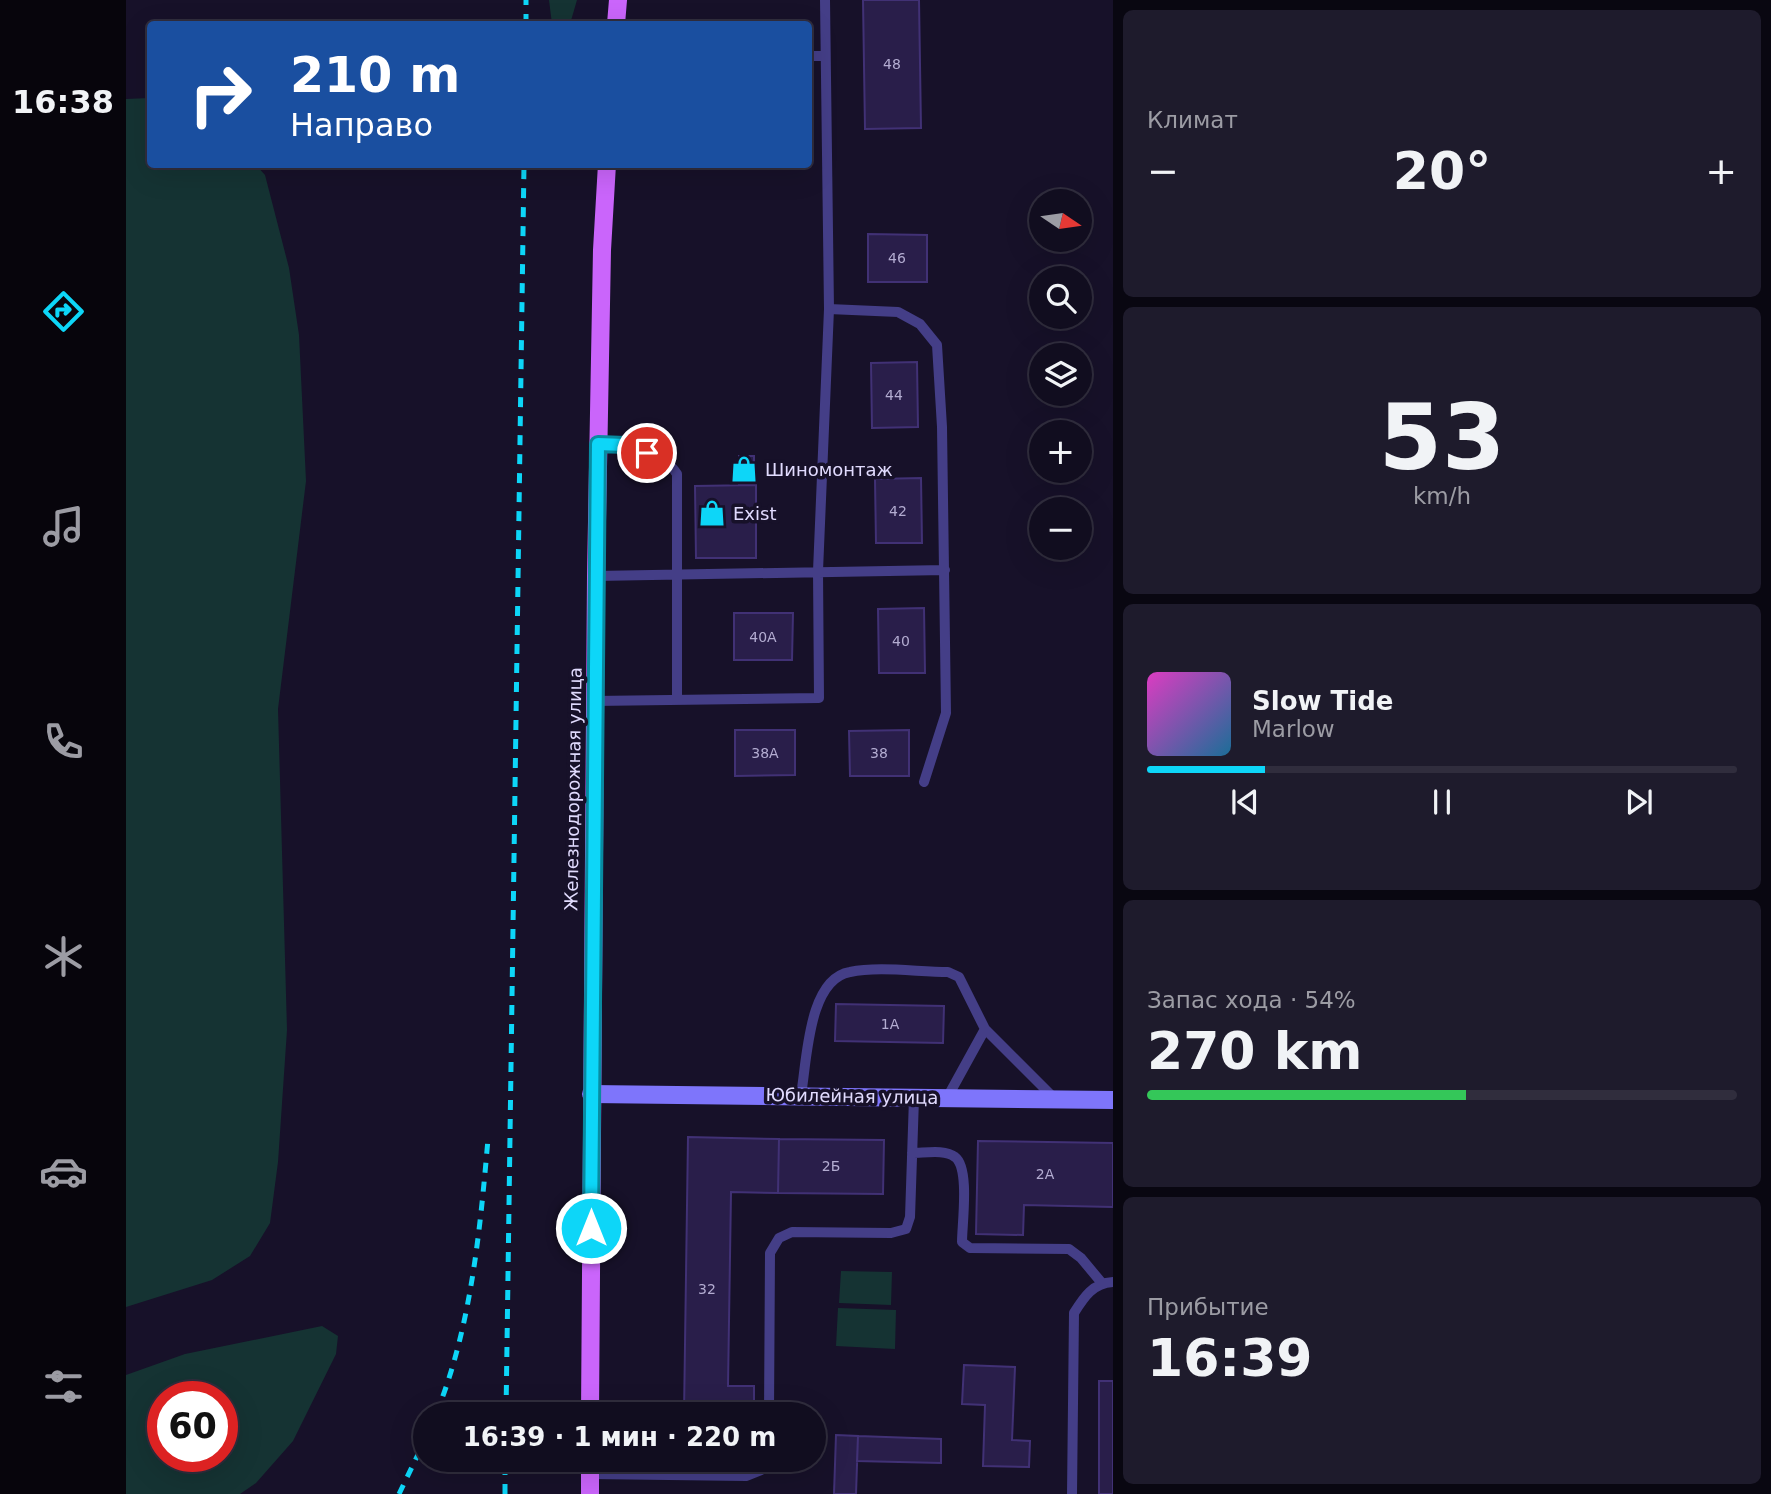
<!DOCTYPE html>
<html lang="ru">
<meta charset="utf-8">
<style>
:root{--surface:#110d1f;--page:#1e1b2c;--text:#f1f3f6;--muted:#9c9ca4;--line:#302d3d;--accent:#0dd6f8}
body{margin:0;font-family:"DejaVu Sans",sans-serif;background:var(--page);color:var(--text);height:100vh;display:flex;flex-direction:column;font-size:26px;white-space:nowrap}
*{box-sizing:border-box;margin:0}
p{font-size:23px;color:var(--muted)}
.icon{flex:none;width:38px;height:38px;fill:none;stroke:currentColor;stroke-width:2;stroke-linecap:round;stroke-linejoin:round}
.map{position:relative;flex:1;overflow:hidden}
.panel{display:flex;flex-direction:column;gap:10px;padding:10px;background:#090711;width:658px}
.panel>*{flex:none}
.hud{position:absolute;left:21px;top:21px;width:665px;height:147px;border-radius:7px;box-shadow:0 7px 28px #0002,0 0 0 2px var(--line);background:#1a4fa0;color:#fff;overflow:hidden}
.needle{width:46px;rotate:103deg}
.tools{position:absolute;left:903px;top:189px;display:grid;gap:14px}
.tools a{display:grid;place-items:center;width:63px;height:63px;border-radius:50%;background:var(--surface);box-shadow:0 7px 28px #0002,0 0 0 2px var(--line);font-size:35px}
.speed{position:absolute;left:21px;top:1381px;display:flex;gap:14px;font-size:35px;font-weight:700;text-align:center}
.speed>*{display:grid;place-content:center;width:91px;height:91px;border-radius:50%;background:var(--surface);box-shadow:0 7px 28px #0002,0 0 0 2px var(--line);line-height:1}
.speed .limit{border:10px solid #d22;background:#fff;color:#111}
.pin{position:absolute;display:grid;place-items:center;width:60px;height:60px;color:#fff;margin:-30px;border:4px solid #fff;border-radius:50%;box-shadow:0 2px 7px #0007}
.me{position:absolute;width:77px;margin:-38px;rotate:0deg;stroke-linejoin:round;filter:drop-shadow(0 0 5px #0008)}
.turn{display:flex;align-items:center;gap:24px;height:147px;padding:0 28px;font-size:32px}
.turn .icon{width:91px;height:91px;stroke-width:2.5}
.turn b{display:block;font-size:49px;line-height:60px}
.big{font-size:52px;font-weight:800;line-height:1.1}
.panel .card{flex:1;display:flex;flex-direction:column;justify-content:center;gap:10px;min-width:0;padding:0 24px;border-radius:10px;background:var(--page)}
.panel .dial{align-items:center;gap:0}
.dial b{font-size:91px;line-height:1}
.song{display:flex;align-items:center;gap:21px}
.cover{width:84px;height:84px;border-radius:10px;background:linear-gradient(135deg,hsl(310 70% 55%),hsl(200 70% 35%))}
.played{height:7px;border-radius:4px;background:linear-gradient(90deg,var(--accent) 20%,var(--line) 20%)}
.keys{display:flex;justify-content:space-around;direction:ltr}
.heat{display:flex;justify-content:space-between;align-items:center;font-size:38px;direction:ltr}
.charge{height:10px;border-radius:5px;background:linear-gradient(90deg,#34c759 54%,var(--line) 0)}
.trip{position:absolute;left:287px;top:1402px;width:413px;height:70px;border-radius:35px;background:var(--surface);box-shadow:0 7px 28px #0002,0 0 0 2px var(--line);font-weight:800;line-height:70px;text-align:center}
main{display:flex;flex:1;min-height:0}
.dock{display:flex;flex-direction:column;width:126px;justify-content:space-around;align-items:center;background:#07050c;color:var(--muted)}
.dock .icon{width:49px;height:49px}
.dock .current{color:var(--accent)}
.dock b{font-size:32px;color:var(--text)}
.map>svg:first-child{display:block}
.green{fill:#153333;fill-rule:evenodd}
.building{fill:#291e4a;stroke:#413175;stroke-width:2}
.lines{fill:none;stroke-linecap:round;stroke-linejoin:round}
.lane{stroke:#443e87;stroke-width:10}
.secondary{stroke:#7e75fb;stroke-width:18}
.primary{stroke:#ca65fb;stroke-width:18}
.rail{stroke:#0dd6f8;stroke-width:5;stroke-dasharray:10 9;stroke-linecap:butt}
.route-casing{stroke:#088ba1;stroke-width:18}
.route{stroke:#0dd6f8;stroke-width:12}
.labels{text-anchor:middle;dominant-baseline:central;stroke-width:7;stroke-linejoin:round;paint-order:stroke}
.number-label{font-size:14px;fill:#b3acd1}
.poi-label{font-size:18px;fill:#e1dbfe;stroke:#171129;text-anchor:start}
.street-label{font-size:18px;fill:#e1dbfe;stroke:#171129}
</style>
<main>
<nav class="dock">
<b>16:38</b>
<svg class="icon current" aria-label="directions" viewBox="0 0 24 24"><path d="M12 3l9 9-9 9-9-9zM9 14v-3h6M13 9l2 2-2 2"/></svg>
<svg class="icon" aria-label="music" viewBox="0 0 24 24"><path d="M9 18V5l10-2v13"/><circle cx="6" cy="18" r="3"/><circle cx="16" cy="16" r="3"/></svg>
<svg class="icon" aria-label="phone" viewBox="0 0 24 24"><path d="M5 4h4l2 5-3 2q2 4 5 5l2-3 5 2v4C11 20 4 13 5 4z"/></svg>
<svg class="icon" aria-label="climate" viewBox="0 0 24 24"><path d="M12 3v18M4 7l16 10M4 17L20 7"/></svg>
<svg class="icon" aria-label="car" viewBox="0 0 24 24"><path d="M5 17H2v-5l4-1 3-4h7l3 4 3 1v5h-3M9 17h6M6 11h13"/><circle cx="7" cy="17" r="2"/><circle cx="17" cy="17" r="2"/></svg>
<svg class="icon" aria-label="filters" viewBox="0 0 24 24"><path d="M4 7h16M4 17h16"/><circle cx="9" cy="7" r="2"/><circle cx="15" cy="17" r="2"/></svg>
</nav>
<div class="map">
<svg width="987" height="1494" viewBox="0 0 987 1494">
<rect width="100%" height="100%" fill="#171129"/>
<!-- green -->
<path class="green" d="M 423,0 L 451,0 L 444,24 L 426,24 Z
M 24,98 L 24,164 L 130,165 L 139,175 L 163,268 L 173,335 L 180,481 L 152,709 L 161,1030 L 152,1162 L 144,1223 L 124,1256 L 86,1280 L 0,1307 L 0,99 Z
M 715,1271 L 766,1272 L 765,1305 L 713,1303 Z
M 712,1308 L 770,1310 L 769,1349 L 710,1346 Z
M 196,1326 L 212,1336 L 210,1354 L 167,1441 L 130,1483 L 114,1494 L 0,1494 L 0,1375 L 59,1354 ZM 37,1396 L 96,1396 L 96,1456 L 37,1456 Z"/>
<!-- building -->
<path class="building" d="M 737,0 L 793,0 L 795,128 L 739,129 Z
M 742,234 L 801,235 L 801,282 L 742,282 Z
M 791,362 L 792,427 L 746,428 L 745,363 Z
M 613,456 L 628,456 L 628,484 L 613,484 Z
M 795,478 L 796,543 L 750,543 L 749,479 Z
M 630,485 L 630,558 L 570,558 L 569,486 Z
M 798,608 L 799,673 L 753,673 L 752,609 Z
M 608,613 L 667,613 L 666,660 L 608,660 Z
M 609,730 L 669,730 L 669,775 L 609,776 Z
M 783,730 L 783,776 L 724,776 L 723,731 Z
M 710,1004 L 818,1006 L 817,1043 L 709,1041 Z
M 562,1137 L 653,1139 L 652,1193 L 605,1192 L 602,1386 L 628,1386 L 628,1414 L 558,1414 Z
M 653,1139 L 758,1140 L 757,1194 L 652,1193 Z
M 852,1141 L 987,1143 L 987,1207 L 898,1205 L 897,1235 L 850,1234 Z
M 838,1365 L 889,1367 L 886,1440 L 904,1441 L 903,1467 L 857,1466 L 859,1405 L 836,1404 Z
M 973,1381 L 987,1381 L 987,1494 L 973,1494 Z
M 710,1435 L 732,1436 L 730,1494 L 708,1494 Z
M 732,1436 L 815,1439 L 815,1463 L 731,1461 Z"/>
<g class="lines">
<!-- lane -->
<path class="lane" d="M 699,0 L 703,309
M 682,56 L 699,56
M 472,444 C 500,445 535,449 551,474 L 551,700
M 470,576 L 819,570
M 468,701 L 693,698 L 692,571 L 703,309 L 772,312 L 794,324 L 811,345 L 816,427 L 820,713 L 798,782
M 675,1095 C 681,1061 682,979 724,972 C 752,966 792,972 822,972 L 833,977 L 859,1029 L 928,1098
M 821,1098 L 859,1029
M 786,1153 C 799,1153 819,1149 829,1157 C 844,1168 836,1224 836,1242 L 844,1248 L 943,1249 L 955,1258 L 975,1282
M 643,1414 L 644,1253 L 653,1238 L 666,1232 L 765,1233 L 780,1229 L 784,1217 L 788,1098
M 464,1474 L 620,1476 L 635,1470 L 640,1460
M 946,1494 L 948,1313 C 958,1297 967,1283 987,1282"/>
<!-- secondary -->
<path class="secondary" d="M 465,1094 L 987,1100"/>
<!-- primary -->
<path class="primary" d="M 490,24 L 492,0
M 464,1414 L 470,576 L 476,250 L 481,164
M 464,1494 L 464,1460"/>
<!-- rail -->
<path class="rail" d="M 400,24 L 400,0
M 310,1414 C 345,1328 354,1231 362,1139
M 380,1414 L 398,164
M 273,1494 L 299,1440
M 379,1494 L 379,1460"/>
</g>
<g class="lines">
<!-- route casing -->
<g class="route-casing">
<path id="route" d="M 465,1228 L 472,444 L 499,445 L 521,453"/>
</g>
<!-- route -->
<use href="#route" class="route"/>
</g>
<!-- icons -->
<defs>
<g id="shop-bare" transform="scale(2.1)"><path d="M-5-2.5h2.3a2.7 3.5 0 0 1 5.4 0H5L5.5 6h-11ZM-1.5-2.5h3a1.5 2.3 0 0 0-3 0Z" fill="#0dd6f8" stroke="#171129" stroke-width="2.5" paint-order="stroke"/></g>
</defs>
<g fill-rule="evenodd">
<use href="#shop-bare" x="618" y="469"/>
<use href="#shop-bare" x="586" y="513"/>
</g>
<g class="labels">
<!-- number labels -->
<g class="number-label">
<text x="766" y="64">48</text>
<text x="771" y="258">46</text>
<text x="768" y="395">44</text>
<text x="772" y="511">42</text>
<text x="637" y="637">40А</text>
<text x="775" y="641">40</text>
<text x="639" y="753">38А</text>
<text x="753" y="753">38</text>
<text x="764" y="1024">1А</text>
<text x="705" y="1166">2Б</text>
<text x="919" y="1174">2А</text>
<text x="581" y="1289">32</text>
</g>
<!-- poi labels -->
<g class="poi-label">
<text x="639" y="469">Шиномонтаж</text>
<text x="607" y="513">Exist</text>
</g>
<!-- street labels -->
<g class="street-label">
<text transform="translate(447 789) rotate(-89)">Железнодорожная улица</text>
<text transform="translate(726 1096) rotate(1)">Юбилейная улица</text>
</g>
</g>
</svg>
<div class="tools">
<a><svg class="needle" viewBox="-14 -14 28 28"><path d="M0-13l5 13h-10z" fill="#e53935"/><path d="M0 13l5-13h-10z" fill="#9c9ca4"/></svg></a>
<a><svg class="icon" aria-label="search" viewBox="0 0 24 24"><circle cx="10" cy="10" r="6"/><path d="M15 15l6 6"/></svg></a>
<a><svg class="icon" aria-label="layers" viewBox="0 0 24 24"><path d="M12 4l9 5-9 5-9-5zM3 14l9 5 9-5"/></svg></a>
<a>+</a>
<a>−</a>
</div>
<div class="speed"><div class="limit">60</div></div>
<div class="pin" style="left:521px;top:453px;background:#d93025"><svg class="icon" aria-label="arrive" viewBox="0 0 24 24"><path d="M6 21V4h12l-3 4 3 4H6"/></svg></div>
<svg class="me" style="left:465px;top:1228px" viewBox="-20 -20 40 40"><circle r="17" fill="#0dd6f8" stroke="#fff" stroke-width="3"/><path d="M0-11L8 9 0 5-8 9z" fill="#fff"/></svg>
<div class="trip">16:39 · 1 мин · 220 m</div>
<div class="hud">
<div class="turn"><svg class="icon" aria-label="right" viewBox="0 0 24 24"><path d="M7 20v-9h11M14 6l5 5-5 5"/></svg><div><b>210 m</b>Направо</div></div>
</div>
</div>
<section class="panel">
<div class="card"><p>Климат</p>
<div class="heat"><a>−</a><b class="big">20°</b><a>+</a></div>
</div>
<div class="card dial"><b>53</b><p>km/h</p></div>
<div class="card">
<div class="song"><i class="cover"></i><div><b>Slow Tide</b><p>Marlow</p></div></div>
<div class="played"></div>
<div class="keys"><svg class="icon" aria-label="previous" viewBox="0 0 24 24"><path d="M18 5L8 12l10 7zM5 5v14"/></svg><svg class="icon" aria-label="pause" viewBox="0 0 24 24"><path d="M8 5v14M16 5v14"/></svg><svg class="icon" aria-label="next" viewBox="0 0 24 24"><path d="M6 5l10 7-10 7zM19 5v14"/></svg></div>
</div>
<div class="card"><p>Запас хода · 54%</p><b class="big">270 km</b><div class="charge"></div></div>
<div class="card"><p>Прибытие</p><b class="big">16:39</b></div>
</section>
</main>
